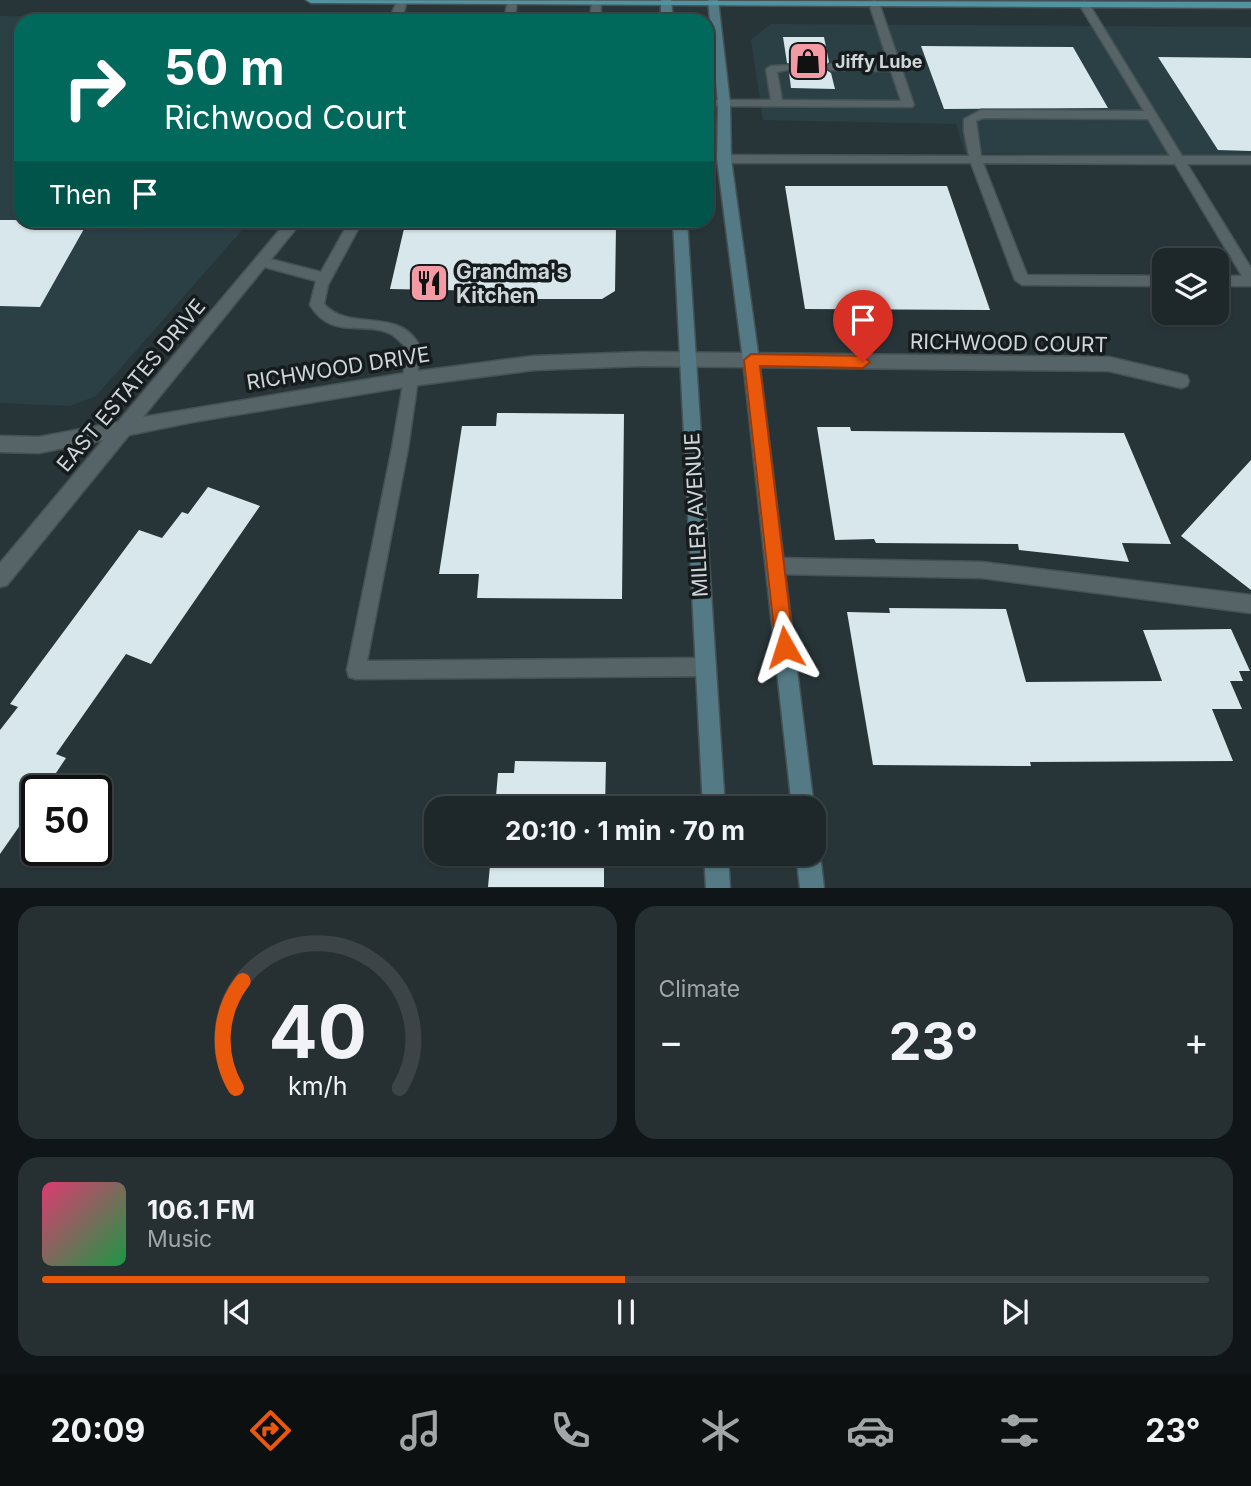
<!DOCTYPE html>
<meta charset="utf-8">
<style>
:root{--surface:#1e282a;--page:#263032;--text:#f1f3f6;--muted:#a1a6a8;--line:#3c4447;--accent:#ea580c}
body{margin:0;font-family:Inter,sans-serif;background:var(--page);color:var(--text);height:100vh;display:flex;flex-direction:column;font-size:26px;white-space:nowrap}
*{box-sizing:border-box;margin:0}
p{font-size:23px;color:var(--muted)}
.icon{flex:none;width:38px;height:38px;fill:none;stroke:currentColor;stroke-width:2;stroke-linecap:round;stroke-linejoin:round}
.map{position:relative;height:888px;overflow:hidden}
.side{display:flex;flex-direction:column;gap:18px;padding:18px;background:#101617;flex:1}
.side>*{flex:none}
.guide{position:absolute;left:14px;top:14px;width:700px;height:214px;border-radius:21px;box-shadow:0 2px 5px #0004,0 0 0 2px var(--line);background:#00695c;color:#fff;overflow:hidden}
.fabs{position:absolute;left:1152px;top:248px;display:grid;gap:14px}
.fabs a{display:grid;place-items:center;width:77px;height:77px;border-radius:14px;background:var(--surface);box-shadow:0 2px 5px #0004,0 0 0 2px var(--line);font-size:35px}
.speed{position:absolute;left:21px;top:775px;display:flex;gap:14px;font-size:35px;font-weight:700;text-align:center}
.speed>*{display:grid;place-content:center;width:91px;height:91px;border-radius:50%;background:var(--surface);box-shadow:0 2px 5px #0004,0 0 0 2px var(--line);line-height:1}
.speed .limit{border:4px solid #111;border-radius:10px;background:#fff;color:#111}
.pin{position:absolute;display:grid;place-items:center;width:60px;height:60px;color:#fff;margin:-72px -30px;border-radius:50% 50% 50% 0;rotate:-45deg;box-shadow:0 0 7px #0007}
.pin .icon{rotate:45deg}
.me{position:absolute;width:77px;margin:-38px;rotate:354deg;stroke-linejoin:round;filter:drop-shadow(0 0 5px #0008)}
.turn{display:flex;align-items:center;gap:24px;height:147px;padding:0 35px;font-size:32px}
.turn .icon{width:91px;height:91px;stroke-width:2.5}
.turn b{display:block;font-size:49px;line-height:60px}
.then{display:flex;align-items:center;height:66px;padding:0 35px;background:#0003;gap:14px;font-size:26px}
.big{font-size:52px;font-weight:700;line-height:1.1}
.side .tile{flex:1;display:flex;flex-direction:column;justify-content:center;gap:10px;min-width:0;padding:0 24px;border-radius:21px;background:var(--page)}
.side .dial{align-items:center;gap:0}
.dial svg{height:182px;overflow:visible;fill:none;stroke:var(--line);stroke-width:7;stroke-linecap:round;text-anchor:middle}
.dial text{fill:var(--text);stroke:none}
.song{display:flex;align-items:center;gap:21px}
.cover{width:84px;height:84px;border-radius:10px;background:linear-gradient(135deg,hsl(340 70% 55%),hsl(140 70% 35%))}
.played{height:7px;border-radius:4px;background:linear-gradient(90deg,var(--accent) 50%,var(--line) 50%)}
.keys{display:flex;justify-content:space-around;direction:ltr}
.heat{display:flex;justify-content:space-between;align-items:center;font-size:38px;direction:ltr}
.side .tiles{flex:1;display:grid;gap:18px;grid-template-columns:1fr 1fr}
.tile:last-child{grid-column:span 2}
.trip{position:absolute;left:424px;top:796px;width:402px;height:70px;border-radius:21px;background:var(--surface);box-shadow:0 2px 5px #0004,0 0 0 2px var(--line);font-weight:700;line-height:70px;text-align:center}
.dock{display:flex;height:112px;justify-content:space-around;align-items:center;background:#0c1011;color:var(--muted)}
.dock .icon{width:49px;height:49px}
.dock .on{color:var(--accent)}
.dock b{font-size:32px;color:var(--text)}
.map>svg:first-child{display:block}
.built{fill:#2b4045}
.building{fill:#d7e7eb}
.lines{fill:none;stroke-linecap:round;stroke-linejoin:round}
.lane-casing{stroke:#465154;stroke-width:3}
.street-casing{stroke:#465154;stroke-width:3}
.secondary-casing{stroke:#465154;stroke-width:3}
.primary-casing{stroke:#465154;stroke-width:3}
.lane{fill:#566467;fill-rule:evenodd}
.street{fill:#566467;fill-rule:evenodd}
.secondary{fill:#547b85;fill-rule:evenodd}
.primary{fill:#5293a2;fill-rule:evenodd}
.route{fill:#ea580c;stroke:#983908;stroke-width:2}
.labels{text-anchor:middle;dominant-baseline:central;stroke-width:7;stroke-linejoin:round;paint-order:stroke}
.far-poi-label{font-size:18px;font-weight:bold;fill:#cfd6d9;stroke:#161c1d;text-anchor:start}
.poi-label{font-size:21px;font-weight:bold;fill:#cfd6d9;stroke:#161c1d;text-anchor:start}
.street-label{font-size:21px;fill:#cfd6d9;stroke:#161c1d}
</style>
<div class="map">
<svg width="1251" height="888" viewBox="0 0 1251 888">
<rect width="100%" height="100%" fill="#283538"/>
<!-- built -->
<path class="built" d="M 0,16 L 345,21 L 21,21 L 21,220 L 250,221 L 96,396 L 70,406 L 0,403 Z
M 770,24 L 1251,27 L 1251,156 L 965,153 L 956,124 L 763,120 L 751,40 Z"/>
<!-- building -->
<path class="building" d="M 783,37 L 824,37 L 829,62 L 823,68 L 831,73 L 835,89 L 791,88 L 789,72 L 794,71 L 795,65 L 787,63 Z
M 921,46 L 1073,47 L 1108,108 L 944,109 Z
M 1158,57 L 1251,58 L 1251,151 L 1218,150 Z
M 785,186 L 947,186 L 990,310 L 805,309 Z
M 0,220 L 89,220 L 40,307 L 0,306 Z
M 406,220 L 545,220 L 544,227 L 616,227 L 615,291 L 602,299 L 491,299 L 492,291 L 390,289 Z
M 497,413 L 624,414 L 622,599 L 477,598 L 479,574 L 439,574 L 462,426 L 496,426 Z
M 817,427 L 850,427 L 851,431 L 1124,433 L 1171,544 L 1122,543 L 1129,562 L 1019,550 L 1018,544 L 876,543 L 874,539 L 835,540 Z
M 1251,460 L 1251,590 L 1181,536 Z
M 208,487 L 260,506 L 151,664 L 126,654 L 56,754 L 66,758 L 44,791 L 37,791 L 37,801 L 0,854 L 0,730 L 18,707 L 10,704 L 139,530 L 162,538 L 182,512 L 188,514 Z
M 889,608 L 1006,609 L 1026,682 L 1162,681 L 1143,630 L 1231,629 L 1250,671 L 1239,671 L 1243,681 L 1230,681 L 1242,709 L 1212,709 L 1233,761 L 1030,762 L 1031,766 L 873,765 L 847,612 L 890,613 Z
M 515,761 L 606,762 L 605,808 L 495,808 L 498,773 L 514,773 Z
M 491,854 L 604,854 L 604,887 L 488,887 Z"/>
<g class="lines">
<!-- lane casing -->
<g class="lane-casing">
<path id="lane" d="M 508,0 L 517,2 L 514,21 L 504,21 Z
M 592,0 L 601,2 L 600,21 L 590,21 Z
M 874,0 L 879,3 L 914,105 L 912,107 L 707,106 L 707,100 L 771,100 L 766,69 L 771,66 L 792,65 L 792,69 L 777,72 L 782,100 L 901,101 L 891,71 L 830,70 L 825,67 L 830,64 L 889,65 L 869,3 Z
M 1084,1 L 1089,4 L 1182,156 L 1251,156 L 1251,164 L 1187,164 L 1251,268 L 1251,286 L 1216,286 L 1216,276 L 1242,276 L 1175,164 L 983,163 L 1027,275 L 1164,276 L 1164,286 L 1022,285 L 1015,280 L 971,163 L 724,163 L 718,159 L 724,155 L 969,156 L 964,131 L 964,119 L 981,110 L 1144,111 L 1079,4 ZM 983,118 L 1148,119 L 1170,156 L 981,156 L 976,121 Z
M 350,220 L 363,220 L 328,285 L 324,304 C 349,332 396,307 418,343 L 418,379 L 408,448 L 367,661 L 705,658 L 712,660 L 714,667 L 712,674 L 705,676 L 356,679 L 349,677 L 347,670 L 392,448 L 404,379 L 404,345 C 400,342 396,337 391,334 C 364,320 332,341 310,305 L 316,281 L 257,265 L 255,262 L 262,257 L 321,272 Z
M 776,558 L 982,562 L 1251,595 L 1251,613 L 982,578 L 776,574 L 770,572 L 767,566 L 770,560 Z"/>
</g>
<!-- street casing -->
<g class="street-casing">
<path id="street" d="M 397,1 L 407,1 L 401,21 L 389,21 Z
M 288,220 L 303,220 L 143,417 L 411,372 L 534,356 L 642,352 L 1109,357 L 1181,374 L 1187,376 L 1189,381 L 1187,386 L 1181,388 L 1109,371 L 642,366 L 534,370 L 411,386 L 193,422 L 129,435 L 7,585 L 0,587 L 0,563 L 103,440 L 39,453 L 0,452 L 0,436 L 39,437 L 118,422 Z"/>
</g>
<!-- secondary casing -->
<g class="secondary-casing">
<path id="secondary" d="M 661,0 L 671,0 L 673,21 L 661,21 Z
M 708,0 L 718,0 L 730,103 L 731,159 L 759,360 L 814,808 L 814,810 L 792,808 L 743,360 L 717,159 L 718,103 Z
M 673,220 L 687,220 L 725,808 L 703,808 Z
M 814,845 L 820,854 L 824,888 L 800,888 L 796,854 L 814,854 Z
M 704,854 L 728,854 L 730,888 L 706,888 Z"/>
</g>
<!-- primary casing -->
<g class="primary-casing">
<path id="primary" d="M 306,0 L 1251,2 L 1251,8 L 311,3 Z"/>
</g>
<!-- lane -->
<use href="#lane" class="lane"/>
<!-- street -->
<use href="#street" class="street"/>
<!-- secondary -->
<use href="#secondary" class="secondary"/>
<!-- primary -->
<use href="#primary" class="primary"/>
</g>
<!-- route -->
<path class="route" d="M 751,354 L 863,356 L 870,362 L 863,368 L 760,366 L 794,647 L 791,653 L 785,656 L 778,653 L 776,647 L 744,360 Z"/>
<!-- icons -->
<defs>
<g id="shop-square" transform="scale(2.0125)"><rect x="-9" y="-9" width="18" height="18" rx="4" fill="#f49aa4" stroke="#161c1d"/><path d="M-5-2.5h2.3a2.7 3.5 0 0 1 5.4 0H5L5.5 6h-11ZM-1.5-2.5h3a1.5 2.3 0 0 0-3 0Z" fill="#111"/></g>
<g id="restaurant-square" transform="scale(2.0125)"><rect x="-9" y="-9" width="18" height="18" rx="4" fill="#f49aa4" stroke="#161c1d"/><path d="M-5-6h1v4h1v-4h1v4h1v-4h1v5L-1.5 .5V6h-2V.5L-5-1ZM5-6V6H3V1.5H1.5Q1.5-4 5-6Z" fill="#111"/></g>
</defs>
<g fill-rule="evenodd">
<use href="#shop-square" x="808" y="61"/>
<use href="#restaurant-square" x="429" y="283"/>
</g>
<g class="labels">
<!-- far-poi labels -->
<g class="far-poi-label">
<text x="835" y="61">Jiffy Lube</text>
</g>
<!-- poi labels -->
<g class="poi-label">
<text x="456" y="271">Grandma's<tspan x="456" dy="24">Kitchen</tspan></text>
</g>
<!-- street labels -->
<g class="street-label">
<text transform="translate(1009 343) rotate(1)">RICHWOOD COURT</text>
<text transform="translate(338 368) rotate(-9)">RICHWOOD DRIVE</text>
<text transform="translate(131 385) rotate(-50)">EAST ESTATES DRIVE</text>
<text transform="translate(696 515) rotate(-93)">MILLER AVENUE</text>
</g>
</g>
</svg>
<div class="fabs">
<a><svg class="icon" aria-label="layers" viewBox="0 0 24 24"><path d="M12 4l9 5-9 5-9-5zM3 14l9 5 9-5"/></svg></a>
</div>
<div class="speed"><div class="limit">50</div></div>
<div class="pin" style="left:863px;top:362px;background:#d93025"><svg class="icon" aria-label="arrive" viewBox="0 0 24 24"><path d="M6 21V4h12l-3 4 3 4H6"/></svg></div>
<svg class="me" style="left:785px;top:647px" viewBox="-20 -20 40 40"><path d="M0-17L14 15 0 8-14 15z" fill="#ea580c" stroke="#fff" stroke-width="4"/></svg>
<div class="trip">20:10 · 1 min · 70 m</div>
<div class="guide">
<div class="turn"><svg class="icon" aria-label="right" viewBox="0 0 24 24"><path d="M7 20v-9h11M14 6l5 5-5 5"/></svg><div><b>50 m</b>Richwood Court</div></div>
<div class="then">Then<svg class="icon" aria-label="arrive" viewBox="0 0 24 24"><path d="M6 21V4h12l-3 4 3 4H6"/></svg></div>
</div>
</div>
<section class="side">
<div class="tiles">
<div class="tile dial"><svg viewBox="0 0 100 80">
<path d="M14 69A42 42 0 1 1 86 69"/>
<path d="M14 69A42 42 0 0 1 17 22" stroke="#ea580c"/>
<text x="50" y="56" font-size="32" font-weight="700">40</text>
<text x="50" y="72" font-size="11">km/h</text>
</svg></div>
<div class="tile"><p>Climate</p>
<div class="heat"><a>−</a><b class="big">23°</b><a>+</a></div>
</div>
<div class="tile">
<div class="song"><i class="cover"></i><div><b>106.1 FM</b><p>Music</p></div></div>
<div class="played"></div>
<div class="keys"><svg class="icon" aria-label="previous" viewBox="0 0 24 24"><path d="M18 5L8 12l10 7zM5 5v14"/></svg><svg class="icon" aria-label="pause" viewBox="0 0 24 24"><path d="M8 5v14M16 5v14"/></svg><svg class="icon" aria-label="next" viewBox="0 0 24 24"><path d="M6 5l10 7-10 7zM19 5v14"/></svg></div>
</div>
</div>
</section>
<nav class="dock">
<b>20:09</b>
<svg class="icon on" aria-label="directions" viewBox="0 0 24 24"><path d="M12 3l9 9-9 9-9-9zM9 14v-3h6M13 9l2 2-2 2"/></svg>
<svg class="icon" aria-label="music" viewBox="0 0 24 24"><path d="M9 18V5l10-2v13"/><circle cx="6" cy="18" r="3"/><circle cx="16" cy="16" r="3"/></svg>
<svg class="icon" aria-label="phone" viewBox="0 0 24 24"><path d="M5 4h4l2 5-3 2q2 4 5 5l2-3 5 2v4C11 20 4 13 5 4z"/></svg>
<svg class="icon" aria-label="climate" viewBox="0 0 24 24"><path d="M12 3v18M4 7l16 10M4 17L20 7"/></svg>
<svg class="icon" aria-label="car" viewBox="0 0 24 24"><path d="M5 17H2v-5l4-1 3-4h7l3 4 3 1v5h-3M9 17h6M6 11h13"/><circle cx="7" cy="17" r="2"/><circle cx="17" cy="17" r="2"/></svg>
<svg class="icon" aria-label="filters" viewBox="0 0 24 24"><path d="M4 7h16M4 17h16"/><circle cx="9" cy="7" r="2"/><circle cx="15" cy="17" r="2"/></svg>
<b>23°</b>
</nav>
